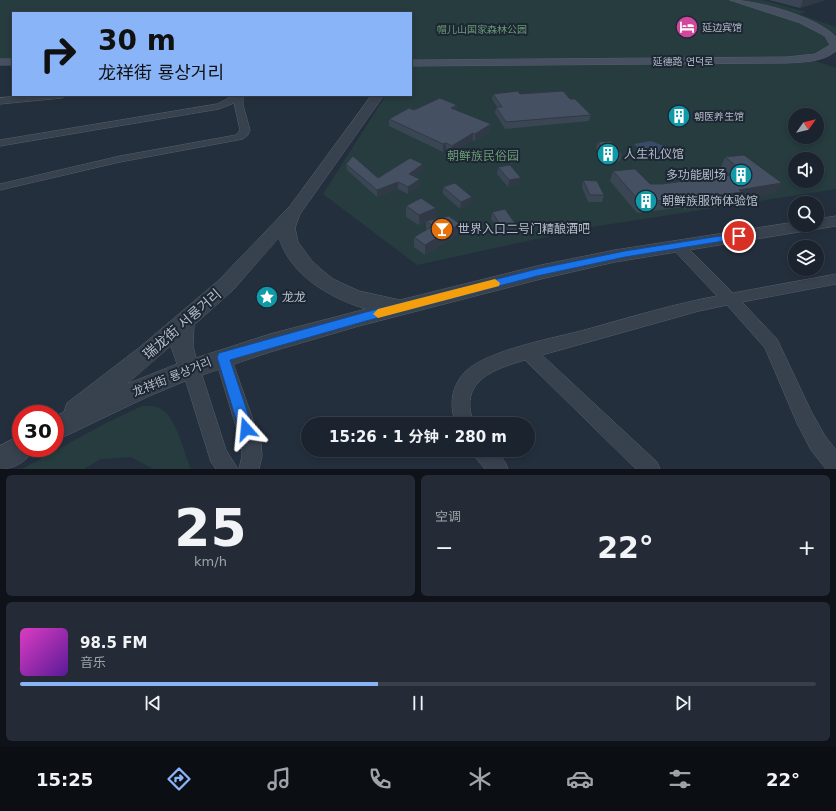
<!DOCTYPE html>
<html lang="zh">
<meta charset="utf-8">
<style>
:root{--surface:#1b232e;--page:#242b36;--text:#f1f3f6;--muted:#a0a4aa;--line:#39404a;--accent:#8ab4f8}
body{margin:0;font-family:"DejaVu Sans","Noto Sans SC","Noto Sans KR",sans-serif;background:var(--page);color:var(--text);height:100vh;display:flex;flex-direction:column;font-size:15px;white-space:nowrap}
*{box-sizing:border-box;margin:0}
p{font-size:13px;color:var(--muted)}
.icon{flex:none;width:22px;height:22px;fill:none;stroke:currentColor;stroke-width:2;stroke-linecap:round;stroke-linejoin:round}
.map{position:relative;height:469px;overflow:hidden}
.sheet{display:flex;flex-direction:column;gap:6px;padding:6px;background:#0f1319;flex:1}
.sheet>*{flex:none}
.top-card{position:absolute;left:12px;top:12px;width:400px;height:84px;border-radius:0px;box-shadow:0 2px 6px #0003,0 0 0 1px var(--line);background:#8ab4f8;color:#111;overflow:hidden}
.needle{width:26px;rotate:56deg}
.buttons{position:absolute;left:788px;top:108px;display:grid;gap:8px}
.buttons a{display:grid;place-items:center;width:36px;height:36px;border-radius:50%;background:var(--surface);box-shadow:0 2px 6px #0003,0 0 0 1px var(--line);font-size:20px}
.speed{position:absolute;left:12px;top:405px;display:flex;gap:8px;font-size:20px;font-weight:700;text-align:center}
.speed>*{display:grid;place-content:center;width:52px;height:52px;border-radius:50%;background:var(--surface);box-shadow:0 2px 6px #0003,0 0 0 1px var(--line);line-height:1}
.speed .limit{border:6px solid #d22;background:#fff;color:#111}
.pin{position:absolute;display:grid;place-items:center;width:34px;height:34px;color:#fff;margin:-17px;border:2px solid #fff;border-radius:50%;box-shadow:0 1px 4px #0007}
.me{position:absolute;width:44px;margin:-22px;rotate:342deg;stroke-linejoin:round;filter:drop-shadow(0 0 3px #0008)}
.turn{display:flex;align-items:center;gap:14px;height:84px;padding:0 20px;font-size:18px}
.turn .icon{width:52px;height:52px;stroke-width:2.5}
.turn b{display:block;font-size:28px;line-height:34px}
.big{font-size:30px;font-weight:700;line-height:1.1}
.sheet .card{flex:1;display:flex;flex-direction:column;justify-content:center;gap:6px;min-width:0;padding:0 14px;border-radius:6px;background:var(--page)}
.sheet .dial{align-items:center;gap:0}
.dial b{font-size:52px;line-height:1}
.song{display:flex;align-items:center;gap:12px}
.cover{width:48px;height:48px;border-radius:6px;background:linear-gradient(135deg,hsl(310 70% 55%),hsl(270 70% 35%))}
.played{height:4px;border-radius:2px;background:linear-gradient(90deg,var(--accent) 45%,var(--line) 45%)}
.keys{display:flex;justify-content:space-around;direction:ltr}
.heat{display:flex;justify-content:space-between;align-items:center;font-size:22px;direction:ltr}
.sheet .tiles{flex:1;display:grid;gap:6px;grid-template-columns:1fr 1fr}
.card:last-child{grid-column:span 2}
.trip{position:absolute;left:301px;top:417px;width:234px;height:40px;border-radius:20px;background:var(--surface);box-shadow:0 2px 6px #0003,0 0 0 1px var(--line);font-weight:700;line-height:40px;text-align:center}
.dock{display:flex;height:64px;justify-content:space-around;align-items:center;background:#0b0e12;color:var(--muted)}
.dock .icon{width:28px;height:28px}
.dock .on{color:var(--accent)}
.dock b{font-size:18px;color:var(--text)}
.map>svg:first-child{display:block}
.green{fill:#263c3f;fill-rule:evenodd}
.water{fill:#394c67}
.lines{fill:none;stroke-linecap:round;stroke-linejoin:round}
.minor-casing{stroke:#565f6c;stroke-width:1}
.tertiary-casing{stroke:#565f6c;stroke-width:1}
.secondary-casing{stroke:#565f6c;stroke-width:1}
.minor{fill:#38414e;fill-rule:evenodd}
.tertiary{fill:#38414e;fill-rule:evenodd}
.secondary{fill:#465061;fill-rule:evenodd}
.wall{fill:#3b4654}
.shaded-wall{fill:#303945}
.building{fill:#455162;stroke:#303945}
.route{fill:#1a73e8;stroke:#114b97}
.slow{fill:#f59e0b}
.labels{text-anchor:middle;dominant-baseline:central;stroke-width:4;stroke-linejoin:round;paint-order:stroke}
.far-poi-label{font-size:10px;fill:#b4bcc9;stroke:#1d2633;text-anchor:start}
.far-park-label{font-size:10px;fill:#6b9a76;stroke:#1d2633}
.far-street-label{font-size:10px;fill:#b4bcc9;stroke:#1d2633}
.poi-label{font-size:12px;fill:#b4bcc9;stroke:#1d2633;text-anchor:start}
.park-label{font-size:12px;fill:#6b9a76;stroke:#1d2633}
.street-label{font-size:12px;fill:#b4bcc9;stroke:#1d2633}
.near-street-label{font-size:14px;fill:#b4bcc9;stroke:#1d2633}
</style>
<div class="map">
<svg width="836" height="469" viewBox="0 0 836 469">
<rect width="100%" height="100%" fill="#242f3e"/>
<!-- green -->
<path class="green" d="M 0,0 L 730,0 L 796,20 L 828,36 L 833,44 L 817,54 L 783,59 L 411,59 L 411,13 L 13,13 L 13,60 L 0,61 Z
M 737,0 L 762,0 L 806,12 L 799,14 L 836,27 L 836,36 L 823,28 Z
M 809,59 L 836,68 L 836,189 L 592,227 L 417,265 L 323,194 L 386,95 L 411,95 L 411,64 L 768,63 ZM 795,115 L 817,115 L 817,137 L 795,137 ZM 795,159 L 817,159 L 817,181 L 795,181 Z
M 142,406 C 149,406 157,405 163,410 C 177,421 184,452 191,469 L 153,469 L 131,457 L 101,459 L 84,469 L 22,469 L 106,423 Z"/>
<!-- water -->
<path class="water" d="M 651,141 L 666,147 L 669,152 C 651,155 647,158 634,144 Z"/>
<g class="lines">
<!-- minor casing -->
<g class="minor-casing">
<path id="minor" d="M 35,95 L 66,95 L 62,98 L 0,104 L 0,98 Z
M 235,95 L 243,95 L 243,105 L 250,130 L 248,135 L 243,139 L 120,162 L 0,190 L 0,184 L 120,156 L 236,135 L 240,130 L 234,103 L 219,109 L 0,146 L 0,140 L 217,104 Z
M 677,241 L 682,242 L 733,293 L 836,274 L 836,284 L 742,302 L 777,339 L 811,411 L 825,436 L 836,450 L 836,469 L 826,469 L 811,450 L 797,423 L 765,348 L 727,305 L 699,311 L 542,355 L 657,462 L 660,469 L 636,469 L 525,360 C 491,370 458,382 474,424 L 456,424 C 449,405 451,386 466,371 C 490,349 556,338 588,329 C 631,317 674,304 717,296 L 672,248 L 670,245 L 672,242 Z
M 223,350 L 229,352 L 231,357 L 261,443 L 262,456 L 259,469 L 239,469 L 242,456 L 241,443 L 215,357 L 217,352 Z
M 191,362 L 197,364 L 200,369 L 226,450 L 238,469 L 216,469 L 211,462 L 182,369 L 185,364 Z
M 472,450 L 495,450 L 505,462 L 508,469 L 485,469 L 475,457 Z"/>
</g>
<!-- tertiary casing -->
<g class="tertiary-casing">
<path id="tertiary" d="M 372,95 L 384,95 L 300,214 L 295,228 L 298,242 L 312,261 L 322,270 L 333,279 L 359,291 L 400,300 L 541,265 L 615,250 L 795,222 L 795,225 L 817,225 L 817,219 L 836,216 L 836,226 L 615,262 L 541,279 L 359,326 L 270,352 L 190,379 L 147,397 L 55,441 L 55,416 L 64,412 L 67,403 L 140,347 L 219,280 L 290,206 ZM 279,238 C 291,276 330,298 366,309 L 270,334 L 196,358 L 193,346 L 194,325 L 233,290 ZM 171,346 L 177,364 L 127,384 Z
M 21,435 L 21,448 L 34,448 C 28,461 14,469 0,469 L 0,446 Z"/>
</g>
<!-- secondary casing -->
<g class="secondary-casing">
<path id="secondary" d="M 730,0 C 756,0 818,17 836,37 L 836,51 C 823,62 804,62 787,63 L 411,66 L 411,60 L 787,57 L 815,54 L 830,45 L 825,36 L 800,23 Z
M 0,59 L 13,59 L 13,65 L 0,65 Z"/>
</g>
<!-- minor -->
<use href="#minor" class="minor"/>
<!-- tertiary -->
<use href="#tertiary" class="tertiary"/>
<!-- secondary -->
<use href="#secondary" class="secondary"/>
</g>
<!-- wall -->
<path class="wall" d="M 769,0 L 825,0 L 800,8 Z
M 493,94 L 520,94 L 591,115 L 589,121 L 505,129 L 495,113 L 496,107 L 497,107 L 492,99 Z
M 457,105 L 457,111 L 490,132 L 475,141 L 473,140 L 451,153 L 446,150 L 443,152 L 389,126 L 389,119 Z
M 598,142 L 622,154 L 620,161 L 607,162 L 596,148 Z
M 725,157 L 776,193 L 738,199 L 736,202 L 686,210 L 683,207 L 637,213 L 610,181 L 613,171 L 650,184 L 662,184 L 730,175 L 721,167 Z
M 346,164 L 378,178 L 423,171 L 415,176 L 420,185 L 408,194 L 398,189 L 377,197 L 347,170 Z
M 498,167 L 520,184 L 508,187 L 497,174 Z
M 583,180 L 604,195 L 602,202 L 588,202 L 582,187 Z
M 443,187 L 471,204 L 460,209 L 443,194 Z
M 406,206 L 436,208 L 436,218 L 434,219 L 460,224 L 459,234 L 425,255 L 414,247 L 414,237 L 426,230 L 426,222 L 419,225 L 406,217 Z
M 492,212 L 516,233 L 502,236 L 491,219 Z"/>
<!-- shaded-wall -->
<path class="shaded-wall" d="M 803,0 L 825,0 L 800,8 Z
M 457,105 L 457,112 L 451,108 Z
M 491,124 L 490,132 L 475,141 L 475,134 Z
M 473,133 L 473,140 L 451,153 L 452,146 Z
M 446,143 L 446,150 L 443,152 L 443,144 Z
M 423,164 L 423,171 L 409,180 L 409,174 Z
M 521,178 L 520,184 L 508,187 L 509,180 Z
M 420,179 L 420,185 L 408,194 L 408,187 Z
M 398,182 L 398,189 L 377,197 L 377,190 Z
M 782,183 L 776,193 L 738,199 L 736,202 L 686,210 L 691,199 L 739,190 Z
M 472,197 L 471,204 L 460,209 L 461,202 Z
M 436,208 L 436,218 L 428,222 L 426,221 L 426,222 L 419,225 L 419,215 Z
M 460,224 L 459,234 L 425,255 L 425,245 Z
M 517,226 L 516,233 L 502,236 L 503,229 Z"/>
<!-- building -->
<path class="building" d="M 518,91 L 520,94 L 563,91 L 570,99 L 575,99 L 591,115 L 506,122 L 496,107 L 502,107 L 493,94 Z
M 440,98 L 457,105 L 451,108 L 491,124 L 475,134 L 473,133 L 452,146 L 446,143 L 443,144 L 389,119 L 409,108 L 414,110 Z
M 611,141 L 622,154 L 609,155 L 598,142 Z
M 744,155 L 782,183 L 739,190 L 742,192 L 691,199 L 688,197 L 641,203 L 613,171 L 635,169 L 650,184 L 662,184 L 745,173 L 725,157 Z
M 353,156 L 378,178 L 410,158 L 423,164 L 409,174 L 420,179 L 408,187 L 398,182 L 377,190 L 346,164 Z
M 510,165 L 521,178 L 509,180 L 498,167 Z
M 583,180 L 597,181 L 604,195 L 590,195 Z
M 455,183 L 472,197 L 461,202 L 443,187 Z
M 421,198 L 436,208 L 419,215 L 406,206 Z
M 505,209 L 517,226 L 503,229 L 492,212 Z
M 449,216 L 460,224 L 425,245 L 414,237 L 433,226 L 426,221 Z"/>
<!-- route -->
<path class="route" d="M 739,233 L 744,236 L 742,238 L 625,257 L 537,276 L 366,321 L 230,360 L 253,429 L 251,433 L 246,435 L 241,433 L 239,429 L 217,357 L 219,353 L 366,312 L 537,269 L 625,251 Z"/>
<!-- slow -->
<path class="slow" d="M 495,279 L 500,283 L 499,286 L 378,318 L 373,314 L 378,309 Z"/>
<!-- icons -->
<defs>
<g id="hotel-disc" transform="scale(1.15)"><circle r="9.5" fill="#d1479c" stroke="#1d2633"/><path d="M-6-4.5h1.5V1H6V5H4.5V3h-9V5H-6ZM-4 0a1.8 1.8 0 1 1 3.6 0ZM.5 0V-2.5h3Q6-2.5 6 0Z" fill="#fff"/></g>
<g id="building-disc" transform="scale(1.15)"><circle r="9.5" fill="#0f9aa8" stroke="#1d2633"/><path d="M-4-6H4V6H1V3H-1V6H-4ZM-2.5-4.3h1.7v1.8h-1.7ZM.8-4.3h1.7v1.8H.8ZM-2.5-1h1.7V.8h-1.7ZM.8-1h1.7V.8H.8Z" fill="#fff"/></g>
<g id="bar-disc" transform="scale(1.15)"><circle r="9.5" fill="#e8710a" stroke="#1d2633"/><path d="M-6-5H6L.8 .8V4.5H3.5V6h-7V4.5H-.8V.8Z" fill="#fff"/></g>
<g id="sight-disc" transform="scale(1.15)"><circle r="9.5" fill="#0f9aa8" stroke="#1d2633"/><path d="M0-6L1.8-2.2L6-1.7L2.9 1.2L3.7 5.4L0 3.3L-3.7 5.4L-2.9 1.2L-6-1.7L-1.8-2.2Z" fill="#fff"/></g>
</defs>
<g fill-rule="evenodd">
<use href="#hotel-disc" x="687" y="27"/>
<use href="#building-disc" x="679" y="116"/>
<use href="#building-disc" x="608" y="154"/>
<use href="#building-disc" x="741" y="175"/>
<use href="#building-disc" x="646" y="201"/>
<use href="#bar-disc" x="442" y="229"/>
<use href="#sight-disc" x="267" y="297"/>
</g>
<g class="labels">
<!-- far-poi labels -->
<g class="far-poi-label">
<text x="702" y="27">延边宾馆</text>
<text x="694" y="116">朝医养生馆</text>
</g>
<!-- far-park labels -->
<g class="far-park-label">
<text x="482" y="29">帽儿山国家森林公园</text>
</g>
<!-- far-street labels -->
<g class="far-street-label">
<text x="683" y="61">延德路 연덕로</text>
</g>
<!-- poi labels -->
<g class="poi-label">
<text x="624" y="154">人生礼仪馆</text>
<text x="726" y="175" text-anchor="end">多功能剧场</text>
<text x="662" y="201">朝鲜族服饰体验馆</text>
<text x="458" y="229">世界入口二号门精酿酒吧</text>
<text x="282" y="297">龙龙</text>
</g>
<!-- park labels -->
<g class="park-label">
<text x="483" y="156">朝鲜族民俗园</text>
</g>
<!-- street labels -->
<g class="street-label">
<text transform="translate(172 377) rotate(-22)">龙祥街 룡상거리</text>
</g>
<!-- near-street labels -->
<g class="near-street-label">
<text transform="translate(182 324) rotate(-41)">瑞龙街 서룡거리</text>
</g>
</g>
</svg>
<div class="buttons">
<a><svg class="needle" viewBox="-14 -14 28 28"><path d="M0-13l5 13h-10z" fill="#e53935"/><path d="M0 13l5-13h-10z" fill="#a0a4aa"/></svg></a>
<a><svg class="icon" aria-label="sound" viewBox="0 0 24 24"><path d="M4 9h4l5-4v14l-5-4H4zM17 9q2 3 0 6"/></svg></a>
<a><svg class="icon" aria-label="search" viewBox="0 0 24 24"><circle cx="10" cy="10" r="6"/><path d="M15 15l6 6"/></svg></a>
<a><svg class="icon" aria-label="layers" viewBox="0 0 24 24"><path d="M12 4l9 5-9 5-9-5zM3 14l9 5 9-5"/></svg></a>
</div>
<div class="speed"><div class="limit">30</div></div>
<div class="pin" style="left:739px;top:236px;background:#d93025"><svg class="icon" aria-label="arrive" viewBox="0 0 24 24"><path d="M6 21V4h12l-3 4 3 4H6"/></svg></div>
<svg class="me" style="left:246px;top:429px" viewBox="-20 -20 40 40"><path d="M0-17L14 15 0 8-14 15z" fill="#1a73e8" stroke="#fff" stroke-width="4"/></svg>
<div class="trip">15:26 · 1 分钟 · 280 m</div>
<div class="top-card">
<div class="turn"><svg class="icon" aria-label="right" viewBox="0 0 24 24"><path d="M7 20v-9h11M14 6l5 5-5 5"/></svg><div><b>30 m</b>龙祥街 룡상거리</div></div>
</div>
</div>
<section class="sheet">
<div class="tiles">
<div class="card dial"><b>25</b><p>km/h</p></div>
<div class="card"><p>空调</p>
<div class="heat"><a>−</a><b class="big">22°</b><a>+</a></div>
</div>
<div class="card">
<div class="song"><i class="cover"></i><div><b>98.5 FM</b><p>音乐</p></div></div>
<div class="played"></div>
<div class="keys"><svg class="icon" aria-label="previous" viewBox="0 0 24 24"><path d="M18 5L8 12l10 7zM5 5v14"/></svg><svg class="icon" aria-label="pause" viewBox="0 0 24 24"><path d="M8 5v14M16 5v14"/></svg><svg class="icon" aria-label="next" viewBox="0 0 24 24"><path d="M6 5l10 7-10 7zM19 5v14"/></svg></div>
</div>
</div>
</section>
<nav class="dock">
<b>15:25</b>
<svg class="icon on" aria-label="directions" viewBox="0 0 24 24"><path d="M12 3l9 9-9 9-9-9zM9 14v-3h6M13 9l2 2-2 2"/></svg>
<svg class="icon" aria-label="music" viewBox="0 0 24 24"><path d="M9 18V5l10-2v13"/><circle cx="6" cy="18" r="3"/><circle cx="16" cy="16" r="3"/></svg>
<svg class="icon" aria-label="phone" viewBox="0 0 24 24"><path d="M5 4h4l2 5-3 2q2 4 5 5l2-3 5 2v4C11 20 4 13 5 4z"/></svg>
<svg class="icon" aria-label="climate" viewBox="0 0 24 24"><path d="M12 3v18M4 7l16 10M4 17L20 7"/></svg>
<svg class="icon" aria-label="car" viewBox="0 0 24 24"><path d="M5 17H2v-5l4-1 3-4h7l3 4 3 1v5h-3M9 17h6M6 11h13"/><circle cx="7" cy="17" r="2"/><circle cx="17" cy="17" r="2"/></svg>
<svg class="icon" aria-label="filters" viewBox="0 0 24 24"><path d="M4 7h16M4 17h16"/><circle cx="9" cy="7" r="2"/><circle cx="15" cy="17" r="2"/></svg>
<b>22°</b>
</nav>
